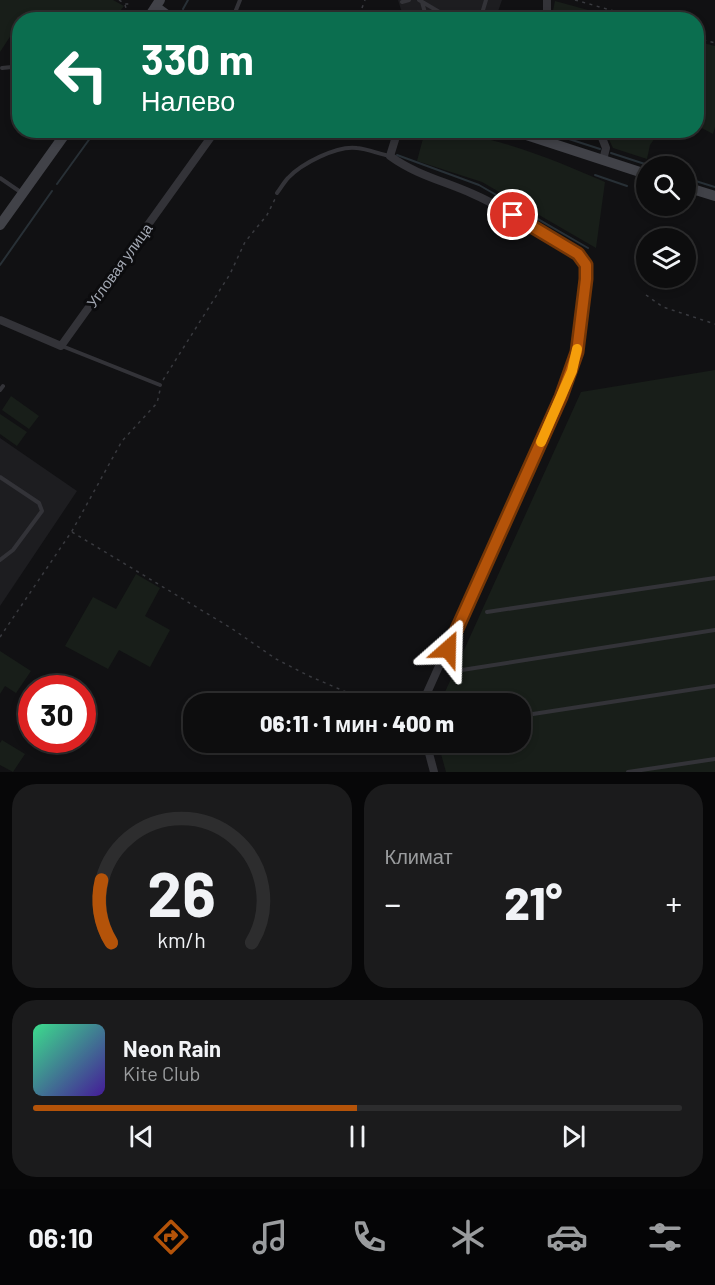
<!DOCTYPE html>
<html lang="ru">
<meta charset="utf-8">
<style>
:root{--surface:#0d0d0e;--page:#1b1b1c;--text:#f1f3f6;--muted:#9a9c9e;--line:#2d2d2e;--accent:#b45309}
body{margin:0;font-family:Barlow,sans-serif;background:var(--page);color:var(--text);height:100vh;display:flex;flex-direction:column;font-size:22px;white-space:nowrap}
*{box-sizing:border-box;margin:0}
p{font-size:20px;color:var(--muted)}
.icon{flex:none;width:33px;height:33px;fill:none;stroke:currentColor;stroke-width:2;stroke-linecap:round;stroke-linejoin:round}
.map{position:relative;height:772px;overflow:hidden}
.sheet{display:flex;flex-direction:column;gap:12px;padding:12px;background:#070708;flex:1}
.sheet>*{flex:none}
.banner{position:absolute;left:12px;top:12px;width:692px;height:126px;border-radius:24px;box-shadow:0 3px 9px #0003,0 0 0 2px var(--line);background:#0b6e4f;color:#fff;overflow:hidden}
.tools{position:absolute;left:636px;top:156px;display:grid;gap:12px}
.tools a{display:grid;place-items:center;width:60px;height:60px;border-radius:50%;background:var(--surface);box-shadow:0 3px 9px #0003,0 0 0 2px var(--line);font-size:30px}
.speed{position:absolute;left:18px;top:675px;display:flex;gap:12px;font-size:30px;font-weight:700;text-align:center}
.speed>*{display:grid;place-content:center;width:78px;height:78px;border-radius:50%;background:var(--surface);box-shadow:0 3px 9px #0003,0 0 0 2px var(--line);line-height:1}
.speed .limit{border:9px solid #d22;background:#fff;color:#111}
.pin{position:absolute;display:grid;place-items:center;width:51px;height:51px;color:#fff;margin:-26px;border:3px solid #fff;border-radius:50%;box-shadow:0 2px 6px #0007}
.me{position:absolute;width:66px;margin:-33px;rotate:25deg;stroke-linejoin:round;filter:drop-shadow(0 0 4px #0008)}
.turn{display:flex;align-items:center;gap:21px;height:126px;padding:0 30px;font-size:27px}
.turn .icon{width:78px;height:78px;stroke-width:2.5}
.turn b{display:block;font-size:42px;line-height:51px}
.big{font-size:45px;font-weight:800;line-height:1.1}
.sheet .card{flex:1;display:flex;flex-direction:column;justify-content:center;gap:9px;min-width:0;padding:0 21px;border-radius:24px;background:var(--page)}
.sheet .dial{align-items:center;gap:0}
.dial svg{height:156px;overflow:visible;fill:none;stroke:var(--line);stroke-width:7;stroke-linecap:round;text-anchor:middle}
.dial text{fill:var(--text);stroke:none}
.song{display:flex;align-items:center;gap:18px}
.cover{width:72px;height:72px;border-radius:9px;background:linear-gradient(135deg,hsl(150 70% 55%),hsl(260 70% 35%))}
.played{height:6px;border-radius:3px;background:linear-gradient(90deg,var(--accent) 50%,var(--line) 50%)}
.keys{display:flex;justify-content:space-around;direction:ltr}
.heat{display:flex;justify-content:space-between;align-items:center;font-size:33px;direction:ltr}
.sheet .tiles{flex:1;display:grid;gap:12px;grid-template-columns:1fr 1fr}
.card:last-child{grid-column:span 2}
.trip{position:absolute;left:183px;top:693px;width:348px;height:60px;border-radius:24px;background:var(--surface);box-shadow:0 3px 9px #0003,0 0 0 2px var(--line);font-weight:800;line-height:60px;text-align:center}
.tabs{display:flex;height:96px;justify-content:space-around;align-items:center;background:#050506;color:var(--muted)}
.tabs .icon{width:42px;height:42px}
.tabs .on{color:var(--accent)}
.tabs b{font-size:27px;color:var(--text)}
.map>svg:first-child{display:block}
.built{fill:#1d1d20}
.green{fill:#181e19}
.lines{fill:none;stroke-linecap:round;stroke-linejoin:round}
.stream{stroke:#283036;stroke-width:2}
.path{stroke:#393a3f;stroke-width:1.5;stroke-dasharray:3 4.5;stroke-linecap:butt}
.service{stroke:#333338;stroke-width:4}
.minor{stroke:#333338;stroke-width:8}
.secondary{stroke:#414248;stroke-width:10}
.route-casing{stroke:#753606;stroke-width:15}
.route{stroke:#b45309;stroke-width:10}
.slow{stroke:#f59e0b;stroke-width:10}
.labels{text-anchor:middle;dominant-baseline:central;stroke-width:6;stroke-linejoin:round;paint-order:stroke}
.street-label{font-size:15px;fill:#a3a8b3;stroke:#0c0c0e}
</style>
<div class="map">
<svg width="715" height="772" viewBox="0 0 715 772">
<rect width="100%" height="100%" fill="#111113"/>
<!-- built -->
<path class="built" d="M 398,0 L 502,0 L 495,20 L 404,19 Z
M 0,438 L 77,491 L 0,606 Z"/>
<!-- green -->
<path class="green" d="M 0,0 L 113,0 L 124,6 L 114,19 L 20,20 L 19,23 L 0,52 Z
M 555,1 L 621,19 L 551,20 Z
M 696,41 L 715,46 L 715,127 L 713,134 L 696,125 Z
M 425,131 C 483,130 553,159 605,182 L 596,248 L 482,182 L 417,161 Z
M 605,131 L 660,131 L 650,145 L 647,159 L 613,148 Z
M 715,370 L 715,772 L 446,772 L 438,743 L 520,742 L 520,704 L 440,703 L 581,392 Z
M 11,396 L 39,416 L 29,429 L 2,410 Z
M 0,414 L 27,432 L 17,446 L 0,434 Z
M 136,574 L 160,588 L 145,616 L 170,630 L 150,667 L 119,650 L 108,669 L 65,646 L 93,597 L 116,609 Z
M 0,651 L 31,671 L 16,693 L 5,686 L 0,694 Z
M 2,740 L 25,754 L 13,772 L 0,765 L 0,743 Z"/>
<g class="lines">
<!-- stream -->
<path class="stream" d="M 183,9 L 188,0
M 180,13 L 196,20
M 541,130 L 600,149
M 611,153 L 651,166
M 397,155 L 479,185 L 588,248
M 595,175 L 627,186
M 686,178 L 715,187
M 57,184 L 96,130
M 0,265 L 52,191"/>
<!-- path -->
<path class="path" d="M 119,0 L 125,4 L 132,4
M 575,0 L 646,20
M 125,5 L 127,11
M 362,8 L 365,0
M 696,38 L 715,43
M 646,295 L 663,307 L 715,324
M 163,380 L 230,274 L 245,242 L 267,215 L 275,199
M 72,532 L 231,628 L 276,659 L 309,676 L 374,704
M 0,637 L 72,531 L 122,441 L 157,403 L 160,390"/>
<!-- service -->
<path class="service" d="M 419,0 L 453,20
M 402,2 L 409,0
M 422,2 L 427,20
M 232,20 L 240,0
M 360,20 L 361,15
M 480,20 L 486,0
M 2,68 L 12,67 L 20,73
M 0,178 L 22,193
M 277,193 C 281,188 284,182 288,178 C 301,164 337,145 357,148 C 368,149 379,154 390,156
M 62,346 L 160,385
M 0,390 L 3,386
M 0,477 L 39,503 L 42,511 L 13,550 L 0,560
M 487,612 L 715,578
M 462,670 L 715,630
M 520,716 L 715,686
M 628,772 L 715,759"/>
<!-- minor -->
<path class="minor" d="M 547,0 L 547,20
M 398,130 L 390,156 C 416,175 444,181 473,194 C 501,206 526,223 553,239 C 563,245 580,252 585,263 C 592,281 577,351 572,371 L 422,704
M 599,130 L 606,148 L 603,160
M 0,320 L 61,346 L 216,130
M 426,742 L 434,772"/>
<!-- secondary -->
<path class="secondary" d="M 156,7 L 174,20
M 147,20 L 160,0
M 511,130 L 646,174
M 686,187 L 715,196
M 0,225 L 68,130"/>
</g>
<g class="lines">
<!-- route casing -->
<g class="route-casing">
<path id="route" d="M 448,649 L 561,397 L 577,352 L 586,279 L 586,265 L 578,254 L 513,215"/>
</g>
<!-- route -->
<use href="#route" class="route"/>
<!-- slow -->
<path class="slow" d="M 541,442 L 572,371 L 577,349"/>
</g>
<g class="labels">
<!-- street labels -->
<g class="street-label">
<text transform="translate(119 265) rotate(-54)">Угловая улица</text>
</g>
</g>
</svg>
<div class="tools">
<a><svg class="icon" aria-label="search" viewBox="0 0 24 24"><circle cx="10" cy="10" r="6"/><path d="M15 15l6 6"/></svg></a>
<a><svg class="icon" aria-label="layers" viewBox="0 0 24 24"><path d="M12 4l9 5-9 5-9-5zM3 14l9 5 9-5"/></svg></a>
</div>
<div class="speed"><div class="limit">30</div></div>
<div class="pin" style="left:513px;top:215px;background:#d93025"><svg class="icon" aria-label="arrive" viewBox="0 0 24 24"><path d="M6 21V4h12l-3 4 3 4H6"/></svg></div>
<svg class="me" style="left:448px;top:649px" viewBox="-20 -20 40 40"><path d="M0-17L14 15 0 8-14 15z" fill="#b45309" stroke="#fff" stroke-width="4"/></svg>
<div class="trip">06:11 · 1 мин · 400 m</div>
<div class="banner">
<div class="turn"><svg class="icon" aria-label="left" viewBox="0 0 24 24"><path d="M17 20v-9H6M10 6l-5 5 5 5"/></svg><div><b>330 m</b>Налево</div></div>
</div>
</div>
<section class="sheet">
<div class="tiles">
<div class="card dial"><svg viewBox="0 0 100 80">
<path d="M14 69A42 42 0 1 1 86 69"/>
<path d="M14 69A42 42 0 0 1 9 37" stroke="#b45309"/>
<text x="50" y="56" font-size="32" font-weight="700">26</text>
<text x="50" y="72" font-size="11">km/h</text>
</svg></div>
<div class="card"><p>Климат</p>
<div class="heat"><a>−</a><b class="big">21°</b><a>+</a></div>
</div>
<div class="card">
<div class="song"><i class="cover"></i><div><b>Neon Rain</b><p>Kite Club</p></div></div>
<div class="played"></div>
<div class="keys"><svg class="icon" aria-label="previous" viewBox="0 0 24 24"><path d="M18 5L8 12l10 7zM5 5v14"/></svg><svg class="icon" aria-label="pause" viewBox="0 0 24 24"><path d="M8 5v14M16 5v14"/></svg><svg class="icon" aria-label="next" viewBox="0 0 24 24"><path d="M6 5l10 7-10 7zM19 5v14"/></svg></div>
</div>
</div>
</section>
<nav class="tabs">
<b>06:10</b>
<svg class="icon on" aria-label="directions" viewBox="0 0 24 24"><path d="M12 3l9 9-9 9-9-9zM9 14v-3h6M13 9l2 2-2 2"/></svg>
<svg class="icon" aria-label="music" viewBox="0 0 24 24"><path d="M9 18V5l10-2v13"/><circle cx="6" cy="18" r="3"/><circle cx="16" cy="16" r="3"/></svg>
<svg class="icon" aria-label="phone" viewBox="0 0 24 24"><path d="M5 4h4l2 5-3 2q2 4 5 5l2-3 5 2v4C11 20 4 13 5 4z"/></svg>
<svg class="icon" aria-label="climate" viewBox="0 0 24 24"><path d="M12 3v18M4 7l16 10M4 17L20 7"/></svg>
<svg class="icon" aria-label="car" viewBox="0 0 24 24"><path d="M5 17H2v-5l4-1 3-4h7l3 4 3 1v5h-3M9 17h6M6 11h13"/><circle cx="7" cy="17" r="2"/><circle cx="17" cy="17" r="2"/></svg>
<svg class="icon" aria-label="filters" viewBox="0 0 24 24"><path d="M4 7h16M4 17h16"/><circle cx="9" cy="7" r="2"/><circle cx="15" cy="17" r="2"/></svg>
</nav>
